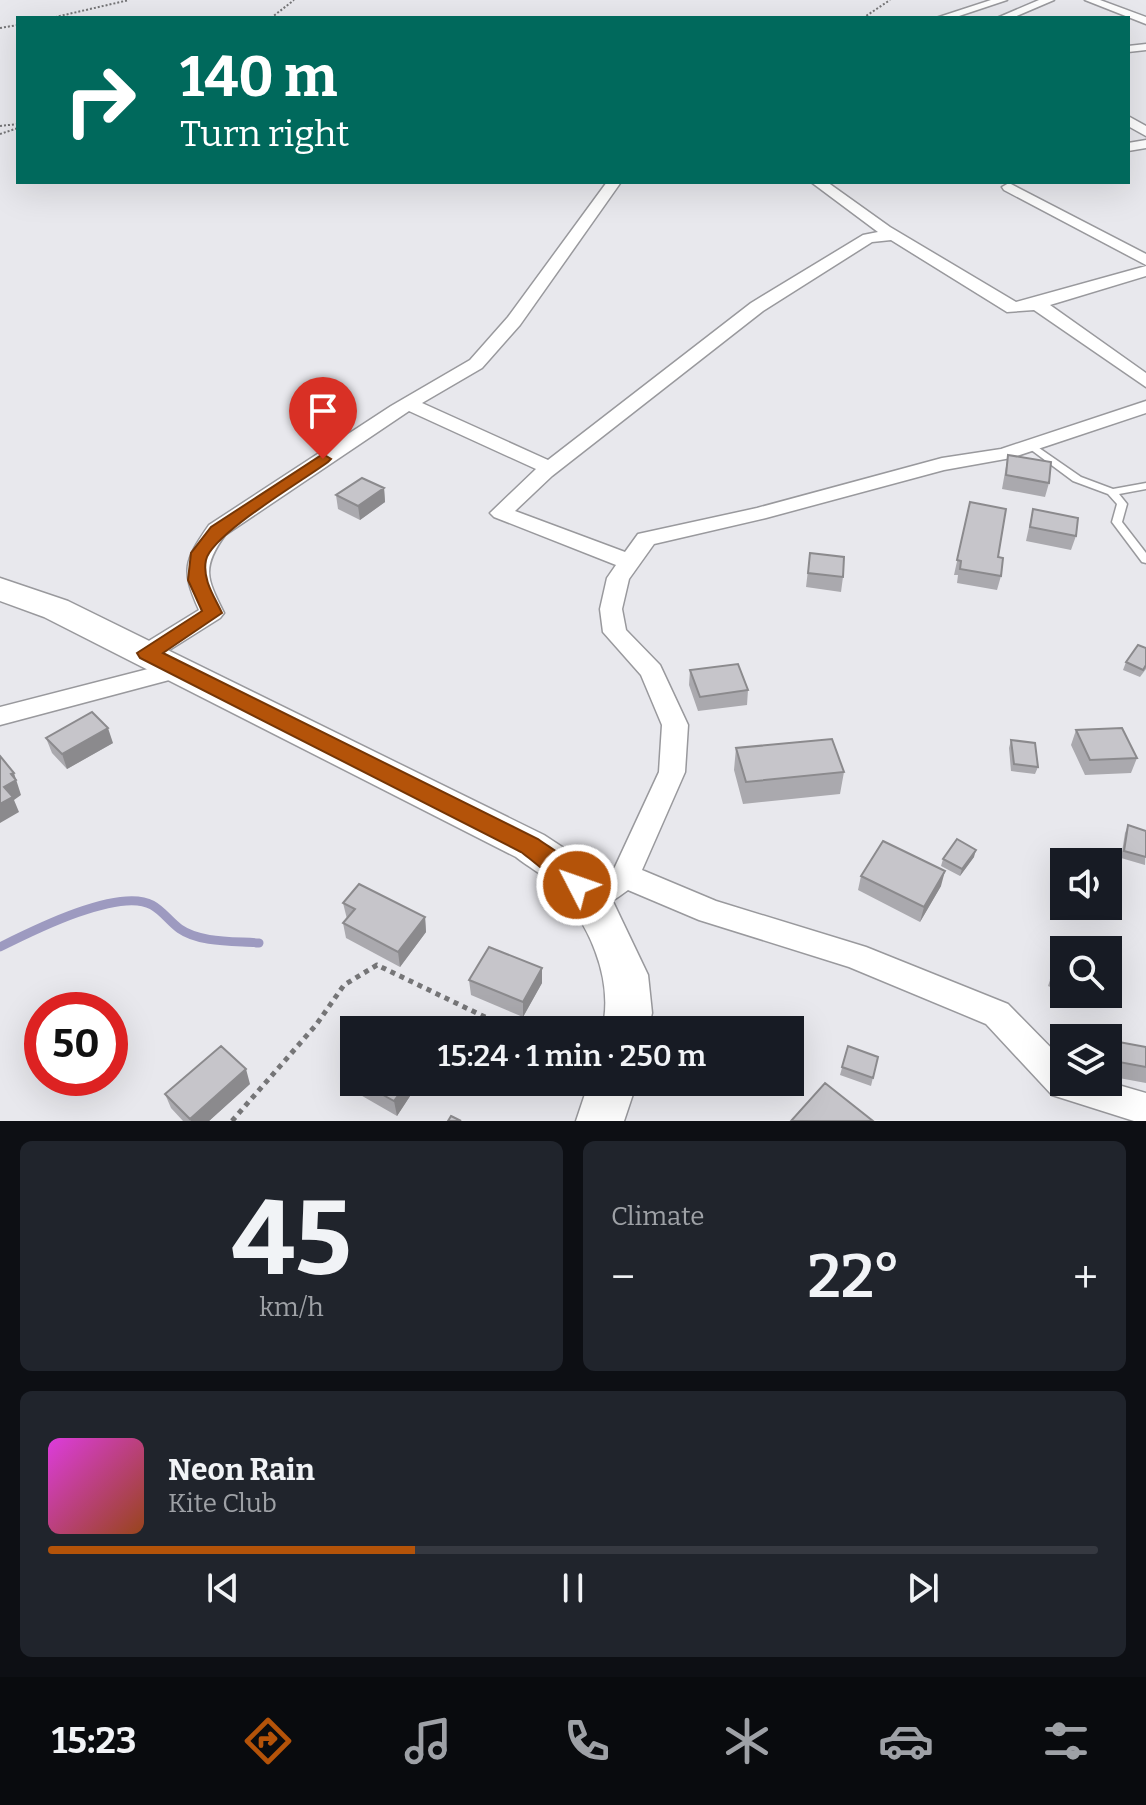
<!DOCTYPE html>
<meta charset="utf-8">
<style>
:root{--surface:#171b24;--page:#20242c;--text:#f1f3f6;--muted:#9ea1a6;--line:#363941;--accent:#b45309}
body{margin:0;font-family:Bitter,serif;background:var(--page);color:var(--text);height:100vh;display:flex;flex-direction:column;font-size:30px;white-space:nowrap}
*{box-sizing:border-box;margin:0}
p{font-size:26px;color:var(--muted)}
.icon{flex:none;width:44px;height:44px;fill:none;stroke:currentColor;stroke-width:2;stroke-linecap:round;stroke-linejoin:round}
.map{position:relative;height:1121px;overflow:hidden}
.details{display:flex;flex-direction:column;gap:20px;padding:20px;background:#0d0f14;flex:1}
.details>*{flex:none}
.banner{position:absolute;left:16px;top:16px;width:1114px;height:168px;border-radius:0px;box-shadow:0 8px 32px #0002;background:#00695c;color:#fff;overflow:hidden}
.buttons{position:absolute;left:1050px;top:848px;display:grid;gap:16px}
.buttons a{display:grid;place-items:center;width:72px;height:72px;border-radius:0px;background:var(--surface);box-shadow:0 8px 32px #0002;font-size:40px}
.speed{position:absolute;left:24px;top:992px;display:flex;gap:16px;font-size:40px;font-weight:700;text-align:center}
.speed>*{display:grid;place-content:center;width:104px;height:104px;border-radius:50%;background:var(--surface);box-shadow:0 8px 32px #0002;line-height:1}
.speed .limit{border:12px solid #d22;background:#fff;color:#111}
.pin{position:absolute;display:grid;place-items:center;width:68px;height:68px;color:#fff;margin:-82px -34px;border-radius:50% 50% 50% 0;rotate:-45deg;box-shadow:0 0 8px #0007}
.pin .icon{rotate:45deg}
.me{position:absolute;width:88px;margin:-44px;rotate:311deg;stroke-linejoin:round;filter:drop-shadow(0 0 6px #0008)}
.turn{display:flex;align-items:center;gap:28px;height:168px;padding:0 32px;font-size:36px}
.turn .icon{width:104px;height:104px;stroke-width:2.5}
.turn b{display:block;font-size:56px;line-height:68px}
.big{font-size:60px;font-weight:600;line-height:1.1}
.details .card{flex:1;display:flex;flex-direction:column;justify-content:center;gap:12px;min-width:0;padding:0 28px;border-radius:12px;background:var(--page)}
.details .dial{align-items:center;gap:0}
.dial b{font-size:104px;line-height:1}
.song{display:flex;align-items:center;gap:24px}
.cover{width:96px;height:96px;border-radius:12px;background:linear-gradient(135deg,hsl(300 70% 55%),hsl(20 70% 35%))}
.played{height:8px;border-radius:4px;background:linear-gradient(90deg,var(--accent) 35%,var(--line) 35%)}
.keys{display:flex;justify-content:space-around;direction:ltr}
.heat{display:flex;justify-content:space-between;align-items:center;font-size:44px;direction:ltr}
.details .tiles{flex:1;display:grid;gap:20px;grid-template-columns:1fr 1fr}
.card:last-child{grid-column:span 2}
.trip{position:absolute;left:340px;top:1016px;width:464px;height:80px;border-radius:0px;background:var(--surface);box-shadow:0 8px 32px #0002;font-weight:600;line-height:80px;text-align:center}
.dock{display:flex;height:128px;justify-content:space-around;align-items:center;background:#090b0e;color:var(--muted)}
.dock .icon{width:56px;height:56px}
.dock .on{color:var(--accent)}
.dock b{font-size:36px;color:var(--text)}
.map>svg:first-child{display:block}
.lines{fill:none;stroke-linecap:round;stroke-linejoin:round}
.stream{stroke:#9d9ac0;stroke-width:9}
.service-casing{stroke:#99999d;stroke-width:3}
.minor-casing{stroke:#99999d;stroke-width:3}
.secondary-casing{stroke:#99999d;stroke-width:3}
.path-far1{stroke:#757577;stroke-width:2;stroke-dasharray:2 2;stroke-linecap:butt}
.path{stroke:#757577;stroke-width:5;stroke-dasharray:5 5;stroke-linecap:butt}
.service{fill:#fff;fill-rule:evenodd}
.minor{fill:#fff;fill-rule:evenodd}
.secondary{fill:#fff;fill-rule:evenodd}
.wall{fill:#aaa9ae}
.shaded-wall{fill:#8b8a8d}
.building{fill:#c6c5ca;stroke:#8b8a8d;stroke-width:2}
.route{fill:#b45309;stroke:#753606;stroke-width:2}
</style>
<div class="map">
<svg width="1146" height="1121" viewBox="0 0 1146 1121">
<rect width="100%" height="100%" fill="#e8e8ed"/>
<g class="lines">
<!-- stream -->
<path class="stream" d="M 0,947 C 32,931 119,887 152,905 C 163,911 170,922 180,929 C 200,943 235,941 259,943"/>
<!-- service casing -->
<g class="service-casing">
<path id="service" d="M 1029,441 L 1081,477 L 1113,489 L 1146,483 L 1146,489 L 1119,494 L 1127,504 L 1122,522 L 1146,553 L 1146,563 L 1142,562 L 1112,522 L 1117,504 L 1108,494 L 1073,481 L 1026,446 L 1024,444 Z"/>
</g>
<!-- minor casing -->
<g class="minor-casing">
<path id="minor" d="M 991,0 L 1007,0 L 953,18 L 936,18 Z
M 1039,0 L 1054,0 L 1012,18 L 997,18 Z
M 1085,0 L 1100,0 L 1146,17 L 1146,24 Z
M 1146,44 L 1146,50 L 1128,52 L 1128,46 Z
M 1128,116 L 1146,126 L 1146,136 L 1128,126 Z
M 1146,140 L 1146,148 L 1128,151 L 1128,143 Z
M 607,182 L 621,182 L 520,325 L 482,368 L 422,403 L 548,460 L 751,303 L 863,235 L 878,232 L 811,182 L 827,182 L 890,227 L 1016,302 L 1146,266 L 1146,276 L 1050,305 L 1146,373 L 1146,387 L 1034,310 L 1007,312 L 891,240 L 872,242 L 763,311 L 552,476 L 515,511 L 625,552 L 638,534 L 757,508 L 942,458 L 1001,449 L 1146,401 L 1146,413 L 1011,458 L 944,470 L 766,518 L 654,544 L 629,579 L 622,609 L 626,630 L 660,665 L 688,725 L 685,772 L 642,870 L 716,901 L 866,947 L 1008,1004 L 1064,1061 L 1064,1082 L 1108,1082 L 1146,1093 L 1146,1121 L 1134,1121 L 1052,1095 L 986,1024 L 849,967 L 699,920 L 628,890 C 613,900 599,914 581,907 L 577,899 L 581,891 L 614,869 L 659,772 L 662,725 L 641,675 L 603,632 L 600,609 L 607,578 L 616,565 L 494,517 L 490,513 L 536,469 L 409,411 L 225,535 C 201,568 207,579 224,613 L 220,618 L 155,659 L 139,659 L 135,653 L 139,647 L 199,610 C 181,570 184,561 209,525 L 391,406 L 470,360 L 508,317 Z
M 1009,183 L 1146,254 L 1146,265 L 1004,190 L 1002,187 Z
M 179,661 L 188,663 L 191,669 L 188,675 L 0,725 L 0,707 Z"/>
</g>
<!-- secondary casing -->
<g class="secondary-casing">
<path id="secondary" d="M 0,578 L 68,601 L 544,835 L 579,858 L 606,887 L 648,975 L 652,1013 L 648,1030 L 602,1030 C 615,979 588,919 551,883 C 541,873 527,866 516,857 L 44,617 L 0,601 Z
M 589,1082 L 637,1082 L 624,1121 L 576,1121 Z"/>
</g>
<!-- path-far1 -->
<path class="path-far1" d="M 51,18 L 129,0
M 271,18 L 294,0
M 863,18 L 890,0
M 0,28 L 18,25
M 0,126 L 18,124
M 0,134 L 18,128"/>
<!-- path -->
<path class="path" d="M 232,1121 L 316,1025 L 344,985 L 377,965 L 512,1030"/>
<!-- service -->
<use href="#service" class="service"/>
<!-- minor -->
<use href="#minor" class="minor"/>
<!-- secondary -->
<use href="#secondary" class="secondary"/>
</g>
<!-- wall -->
<path class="wall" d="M 1008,455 L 1049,483 L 1045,497 L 1002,489 Z
M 384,488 L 385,502 L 360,520 L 338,509 L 336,495 Z
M 970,502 L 998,557 L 1001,576 L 997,590 L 957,583 L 958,575 L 954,575 Z
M 1033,509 L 1076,536 L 1071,550 L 1026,541 Z
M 810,553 L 843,577 L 841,592 L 806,587 Z
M 1146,648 L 1146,669 L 1140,677 L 1123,670 L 1126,662 Z
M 690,670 L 748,690 L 747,705 L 698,711 L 689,685 Z
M 1076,730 L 1137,758 L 1131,773 L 1085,775 L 1071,745 Z
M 46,738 L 113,743 L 67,769 L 52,753 Z
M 1011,740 L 1038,767 L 1035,774 L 1011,771 L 1009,748 Z
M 736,748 L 844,772 L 840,794 L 743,804 L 734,770 Z
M 1128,825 L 1146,831 L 1145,865 L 1121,858 L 1125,833 Z
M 974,857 L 960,876 L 941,866 L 943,859 Z
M 861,876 L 941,886 L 920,922 L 858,890 Z
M 343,903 L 425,917 L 426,932 L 400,967 L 346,938 L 343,923 L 347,919 Z
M 1057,959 L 1064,962 L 1064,993 L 1048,986 Z
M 542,968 L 542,983 L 523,1017 L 471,995 L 469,980 Z
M 1067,994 L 1093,994 L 1090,1003 Z
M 1108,1040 L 1146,1047 L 1146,1083 L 1108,1076 Z
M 848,1046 L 878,1057 L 871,1086 L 840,1075 Z
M 355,1082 L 413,1082 L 414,1090 L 397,1116 L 357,1093 Z
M 250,1084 L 209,1121 L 183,1121 L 171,1108 L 165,1094 Z"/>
<!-- shaded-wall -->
<path class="shaded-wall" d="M 384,488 L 385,502 L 360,520 L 358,506 Z
M 108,728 L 113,743 L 67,769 L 62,754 Z
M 14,773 L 21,795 L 14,800 L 19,812 L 0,823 L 0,804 L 4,787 L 11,774 Z
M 976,850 L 974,857 L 960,876 L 962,869 Z
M 945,871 L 941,886 L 920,922 L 924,907 Z
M 425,917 L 426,932 L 400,967 L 398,952 Z
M 542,968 L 542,983 L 523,1017 L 523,1002 Z
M 246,1069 L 250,1084 L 209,1121 L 191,1121 L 190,1119 Z
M 408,1082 L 413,1082 L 414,1090 L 397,1116 L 394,1101 Z"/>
<!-- building -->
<path class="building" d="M 1008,455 L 1051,462 L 1049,483 L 1006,475 Z
M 362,478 L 384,488 L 358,506 L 336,495 Z
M 970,502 L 1006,509 L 998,557 L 1003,558 L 1001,576 L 960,569 L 961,561 L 957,560 Z
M 1033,509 L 1078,518 L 1076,536 L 1030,527 Z
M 810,553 L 844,557 L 843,577 L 808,573 Z
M 1138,645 L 1146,648 L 1146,665 L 1143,670 L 1126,662 Z
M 738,664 L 748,690 L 700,697 L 690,670 Z
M 92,712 L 108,728 L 62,754 L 46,738 Z
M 1122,728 L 1137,758 L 1090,760 L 1076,730 Z
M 832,739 L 844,772 L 746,782 L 736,748 Z
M 1011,740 L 1035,743 L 1038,767 L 1014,764 Z
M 0,756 L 14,773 L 11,774 L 16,780 L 4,787 L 13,797 L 0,804 Z
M 1128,825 L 1146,831 L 1146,857 L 1124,851 Z
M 957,839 L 976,850 L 962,869 L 943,859 Z
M 883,841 L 945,871 L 924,907 L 861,876 Z
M 1108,876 L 1116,879 L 1110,900 L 1108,899 Z
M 359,884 L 425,917 L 398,952 L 343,923 L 355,909 L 343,903 Z
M 489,947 L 542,968 L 523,1002 L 469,980 Z
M 1057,959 L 1064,962 L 1064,984 L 1051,979 Z
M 1079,1035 L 1097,1038 L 1079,1038 Z
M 1108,1040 L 1146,1047 L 1146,1067 L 1108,1060 Z
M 221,1046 L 246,1069 L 190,1119 L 165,1094 Z
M 848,1046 L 878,1057 L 873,1078 L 842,1067 Z
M 360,1082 L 408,1082 L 394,1101 Z
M 825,1083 L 873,1121 L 791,1121 Z
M 451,1116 L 461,1121 L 448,1121 Z"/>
<!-- route -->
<path class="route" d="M 323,454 L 331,459 L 328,462 C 304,480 212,534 206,560 C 202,579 214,596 222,613 L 163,653 L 538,839 C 556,852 579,864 589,885 L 586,891 C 580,893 579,895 573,893 C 569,892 530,858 521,852 L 140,658 L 137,653 L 202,611 L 188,580 L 191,553 L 211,527 Z"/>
</svg>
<div class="buttons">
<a><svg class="icon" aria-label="sound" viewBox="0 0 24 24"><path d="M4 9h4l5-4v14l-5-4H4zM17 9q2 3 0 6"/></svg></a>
<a><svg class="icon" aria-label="search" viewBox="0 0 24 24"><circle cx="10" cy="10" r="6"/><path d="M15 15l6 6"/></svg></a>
<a><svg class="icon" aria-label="layers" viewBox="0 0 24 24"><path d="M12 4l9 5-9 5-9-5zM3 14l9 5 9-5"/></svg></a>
</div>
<div class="speed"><div class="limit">50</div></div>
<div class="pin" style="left:323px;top:459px;background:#d93025"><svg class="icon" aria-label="arrive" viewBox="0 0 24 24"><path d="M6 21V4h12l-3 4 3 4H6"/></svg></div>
<svg class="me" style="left:577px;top:885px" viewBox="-20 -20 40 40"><circle r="17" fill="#b45309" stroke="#fff" stroke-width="3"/><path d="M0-11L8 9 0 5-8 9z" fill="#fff"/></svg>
<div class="trip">15:24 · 1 min · 250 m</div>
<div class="banner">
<div class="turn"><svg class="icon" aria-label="right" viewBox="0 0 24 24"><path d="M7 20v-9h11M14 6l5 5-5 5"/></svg><div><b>140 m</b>Turn right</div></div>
</div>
</div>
<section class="details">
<div class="tiles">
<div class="card dial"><b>45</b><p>km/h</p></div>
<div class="card"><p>Climate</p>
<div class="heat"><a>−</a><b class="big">22°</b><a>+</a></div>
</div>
<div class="card">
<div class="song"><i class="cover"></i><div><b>Neon Rain</b><p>Kite Club</p></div></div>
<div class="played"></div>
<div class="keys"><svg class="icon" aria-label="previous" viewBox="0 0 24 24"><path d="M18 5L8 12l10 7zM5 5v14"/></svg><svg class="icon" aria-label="pause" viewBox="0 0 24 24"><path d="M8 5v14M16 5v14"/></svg><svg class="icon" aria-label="next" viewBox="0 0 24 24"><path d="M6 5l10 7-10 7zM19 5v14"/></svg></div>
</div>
</div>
</section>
<nav class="dock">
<b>15:23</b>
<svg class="icon on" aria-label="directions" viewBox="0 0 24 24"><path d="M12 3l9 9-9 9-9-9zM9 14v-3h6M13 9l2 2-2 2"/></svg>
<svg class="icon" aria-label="music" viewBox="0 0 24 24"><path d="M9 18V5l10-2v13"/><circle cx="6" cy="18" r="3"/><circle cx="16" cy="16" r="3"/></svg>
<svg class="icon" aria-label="phone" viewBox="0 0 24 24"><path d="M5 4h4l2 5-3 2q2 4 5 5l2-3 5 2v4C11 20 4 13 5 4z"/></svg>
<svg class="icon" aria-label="climate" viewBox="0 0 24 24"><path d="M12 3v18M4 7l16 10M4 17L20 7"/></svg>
<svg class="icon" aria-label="car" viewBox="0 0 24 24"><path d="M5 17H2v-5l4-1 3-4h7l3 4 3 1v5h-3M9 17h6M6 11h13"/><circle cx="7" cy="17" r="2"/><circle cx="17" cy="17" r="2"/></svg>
<svg class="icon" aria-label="filters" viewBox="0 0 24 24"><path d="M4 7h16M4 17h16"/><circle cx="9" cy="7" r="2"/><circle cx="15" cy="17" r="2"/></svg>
</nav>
